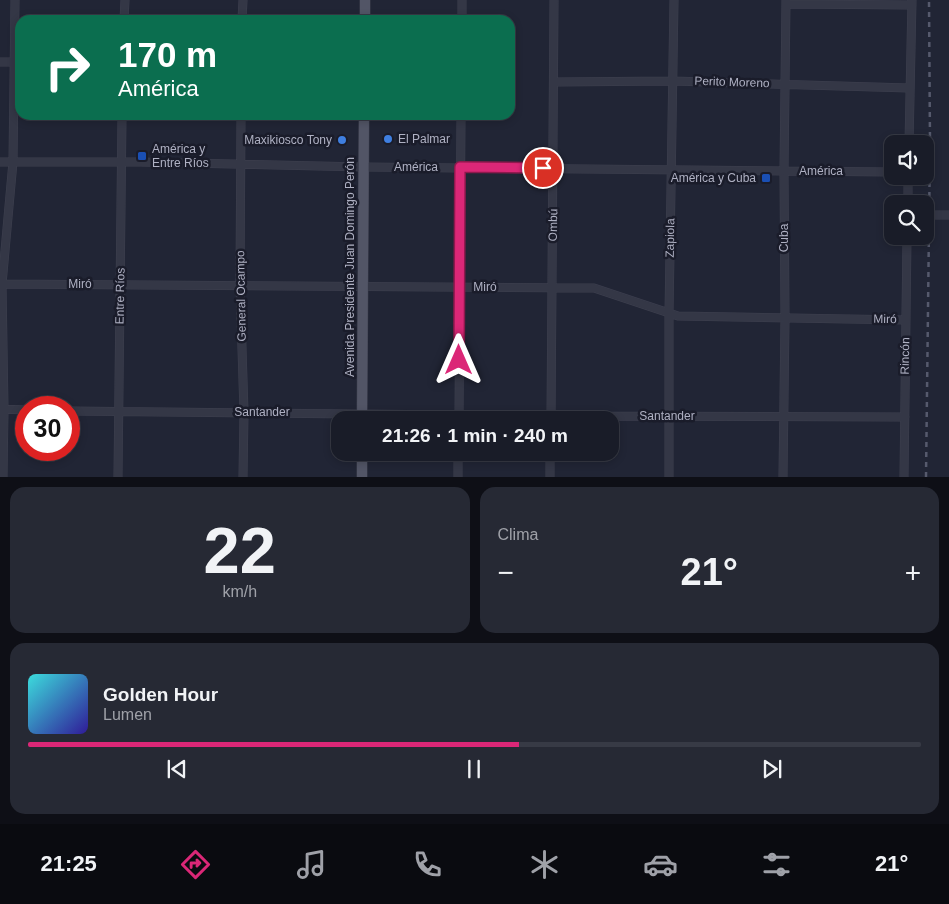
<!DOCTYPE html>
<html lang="es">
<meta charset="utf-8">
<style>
:root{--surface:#191c28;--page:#262934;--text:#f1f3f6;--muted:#9fa1a8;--line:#373a45;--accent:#db2777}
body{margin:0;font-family:Helvetica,sans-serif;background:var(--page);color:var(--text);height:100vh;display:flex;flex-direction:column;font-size:19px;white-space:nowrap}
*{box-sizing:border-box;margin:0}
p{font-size:16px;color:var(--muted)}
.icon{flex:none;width:28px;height:28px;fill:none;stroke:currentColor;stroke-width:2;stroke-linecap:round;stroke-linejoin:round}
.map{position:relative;height:477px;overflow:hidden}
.sheet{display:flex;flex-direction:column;gap:10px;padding:10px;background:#0e0f16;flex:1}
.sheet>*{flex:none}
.top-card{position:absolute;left:15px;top:15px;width:500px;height:105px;border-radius:15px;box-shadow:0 2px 8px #0003,0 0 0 1px var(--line);background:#0b6e4f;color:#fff;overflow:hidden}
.tools{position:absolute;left:884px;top:135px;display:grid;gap:10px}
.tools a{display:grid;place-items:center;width:50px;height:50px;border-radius:10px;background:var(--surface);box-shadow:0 2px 8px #0003,0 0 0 1px var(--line);font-size:25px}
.speed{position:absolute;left:15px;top:396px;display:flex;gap:10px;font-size:25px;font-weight:700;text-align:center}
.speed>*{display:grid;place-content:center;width:65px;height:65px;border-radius:50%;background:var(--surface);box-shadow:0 2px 8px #0003,0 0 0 1px var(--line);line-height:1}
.speed .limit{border:8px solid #d22;background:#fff;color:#111}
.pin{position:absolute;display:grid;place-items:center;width:42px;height:42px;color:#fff;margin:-21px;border:2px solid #fff;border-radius:50%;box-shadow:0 1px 5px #0007}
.me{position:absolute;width:55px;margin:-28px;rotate:0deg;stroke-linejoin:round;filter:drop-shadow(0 0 4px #0008)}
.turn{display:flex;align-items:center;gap:18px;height:105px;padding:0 20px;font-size:22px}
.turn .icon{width:65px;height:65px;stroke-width:2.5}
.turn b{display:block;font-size:35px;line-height:42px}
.big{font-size:38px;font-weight:800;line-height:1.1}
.sheet .widget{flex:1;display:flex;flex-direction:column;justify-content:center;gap:8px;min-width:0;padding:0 18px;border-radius:15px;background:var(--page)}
.sheet .dial{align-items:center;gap:0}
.dial b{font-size:65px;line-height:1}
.song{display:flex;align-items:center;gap:15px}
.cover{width:60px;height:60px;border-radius:8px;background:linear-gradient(135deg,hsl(180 70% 55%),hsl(250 70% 35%))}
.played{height:5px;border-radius:2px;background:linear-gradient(90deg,var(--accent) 55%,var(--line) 55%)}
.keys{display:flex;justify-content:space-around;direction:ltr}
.heat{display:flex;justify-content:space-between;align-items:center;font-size:28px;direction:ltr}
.sheet .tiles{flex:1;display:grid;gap:10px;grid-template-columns:1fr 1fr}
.widget:last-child{grid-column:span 2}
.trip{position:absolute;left:331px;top:411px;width:288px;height:50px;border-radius:15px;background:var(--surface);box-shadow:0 2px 8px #0003,0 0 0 1px var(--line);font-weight:800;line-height:50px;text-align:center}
.menu{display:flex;height:80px;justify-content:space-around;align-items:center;background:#0a0b10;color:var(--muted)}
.menu .icon{width:35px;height:35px}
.menu .selected{color:var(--accent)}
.menu b{font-size:22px;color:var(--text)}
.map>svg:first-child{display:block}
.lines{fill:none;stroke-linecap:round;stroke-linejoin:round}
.minor-casing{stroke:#3e404f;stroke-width:9}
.major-casing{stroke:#3e404f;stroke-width:11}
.minor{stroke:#343746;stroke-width:8}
.major{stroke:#525566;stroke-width:10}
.rail{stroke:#565a6d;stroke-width:2.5;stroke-dasharray:5 5;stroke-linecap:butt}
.route-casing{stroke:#8e194d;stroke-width:12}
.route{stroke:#db2777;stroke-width:9}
.shop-dot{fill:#3f7fe0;stroke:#1a1c2a;stroke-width:2}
.transit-dot{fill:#1a4fb4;stroke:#1a1c2a;stroke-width:2}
.labels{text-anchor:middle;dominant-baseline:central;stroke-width:5;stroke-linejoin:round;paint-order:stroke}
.street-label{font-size:12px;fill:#afb1c3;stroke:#1a1c2a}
.poi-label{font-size:12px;fill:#afb1c3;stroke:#1a1c2a;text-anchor:start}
</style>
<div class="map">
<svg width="949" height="477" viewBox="0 0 949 477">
<rect width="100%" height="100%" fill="#212535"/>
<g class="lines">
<!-- minor casing -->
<g class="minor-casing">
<path id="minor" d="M 787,4 L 912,5
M 124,20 L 125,0
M 242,20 L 243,0
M 462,20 L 462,0
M 0,62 L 20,62
M 554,82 L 673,81 L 909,88
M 241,115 L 240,285 L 244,412 L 243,477
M 909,144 L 912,0
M 0,162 L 140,162 L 363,167 L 892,172
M 908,204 L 908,176
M 925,215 L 949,215
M 0,284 L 594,288 L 678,316 L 906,320
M 1,409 L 26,410
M 69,411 L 551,416 L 905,417
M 459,420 L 461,115
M 551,420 L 554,0
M 3,477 L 4,409 L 2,284 L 13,162 L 15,0
M 118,477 L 122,115
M 458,477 L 458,452
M 550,477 L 550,452
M 669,477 L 669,314 L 674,0
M 783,477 L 785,318 L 784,171 L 786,0
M 904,477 L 907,236"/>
</g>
<!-- major casing -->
<g class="major-casing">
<path id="major" d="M 365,20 L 365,0
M 362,420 L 364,115
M 362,477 L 362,452"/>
</g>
<!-- minor -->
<use href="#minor" class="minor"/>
<!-- major -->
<use href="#major" class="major"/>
<!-- rail -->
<path class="rail" d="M 926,477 L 930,142 L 929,0"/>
</g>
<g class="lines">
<!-- route casing -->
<g class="route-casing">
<path id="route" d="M 459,360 L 460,167 L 543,168"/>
</g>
<!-- route -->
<use href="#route" class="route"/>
</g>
<!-- markers -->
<g class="shop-dot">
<circle cx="388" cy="139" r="5"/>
<circle cx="342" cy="140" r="5"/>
</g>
<g class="transit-dot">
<rect x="137" y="151" width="10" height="10" rx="2.5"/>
<rect x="761" y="173" width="10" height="10" rx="2.5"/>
</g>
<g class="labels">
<!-- street labels -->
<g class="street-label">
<text transform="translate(732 82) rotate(2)">Perito Moreno</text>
<text x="416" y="167">América</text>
<text x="821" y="171">América</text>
<text transform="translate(553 225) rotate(-89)">Ombú</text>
<text transform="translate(670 238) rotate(-89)">Zapiola</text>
<text transform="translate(784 238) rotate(-90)">Cuba</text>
<text transform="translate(350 267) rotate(-90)">Avenida Presidente Juan Domingo Perón</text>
<text x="80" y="284">Miró</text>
<text x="485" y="287">Miró</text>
<text transform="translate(120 296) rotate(-89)">Entre Ríos</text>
<text transform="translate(241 296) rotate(-91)">General Ocampo</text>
<text transform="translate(885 319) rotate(1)">Miró</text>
<text transform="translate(905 356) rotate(-89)">Rincón</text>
<text x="262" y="412">Santander</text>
<text x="667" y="416">Santander</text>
</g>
<!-- poi labels -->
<g class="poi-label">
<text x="398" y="139">El Palmar</text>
<text x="332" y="140" text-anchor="end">Maxikiosco Tony</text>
<text x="152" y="149">América y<tspan x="152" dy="14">Entre Ríos</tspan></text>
<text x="756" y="178" text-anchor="end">América y Cuba</text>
</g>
</g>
</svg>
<div class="tools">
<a><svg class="icon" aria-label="sound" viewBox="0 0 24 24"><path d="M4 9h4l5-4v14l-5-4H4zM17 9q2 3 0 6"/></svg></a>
<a><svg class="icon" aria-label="search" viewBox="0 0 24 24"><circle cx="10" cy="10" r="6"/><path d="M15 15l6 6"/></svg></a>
</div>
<div class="speed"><div class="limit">30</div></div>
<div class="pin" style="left:543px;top:168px;background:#d93025"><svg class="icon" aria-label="arrive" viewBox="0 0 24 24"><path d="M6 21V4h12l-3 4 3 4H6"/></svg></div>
<svg class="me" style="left:459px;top:360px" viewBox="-20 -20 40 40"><path d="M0-17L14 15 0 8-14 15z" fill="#db2777" stroke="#fff" stroke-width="4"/></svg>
<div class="trip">21:26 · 1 min · 240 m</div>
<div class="top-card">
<div class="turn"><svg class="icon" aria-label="right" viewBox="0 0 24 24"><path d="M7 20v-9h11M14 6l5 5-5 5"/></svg><div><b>170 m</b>América</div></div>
</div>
</div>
<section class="sheet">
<div class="tiles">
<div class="widget dial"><b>22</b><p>km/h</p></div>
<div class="widget"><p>Clima</p>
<div class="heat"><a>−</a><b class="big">21°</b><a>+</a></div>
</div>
<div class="widget">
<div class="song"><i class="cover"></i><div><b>Golden Hour</b><p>Lumen</p></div></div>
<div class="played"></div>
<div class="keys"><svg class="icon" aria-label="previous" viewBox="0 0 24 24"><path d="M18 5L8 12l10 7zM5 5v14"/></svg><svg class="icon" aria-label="pause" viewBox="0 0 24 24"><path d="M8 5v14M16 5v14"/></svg><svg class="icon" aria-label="next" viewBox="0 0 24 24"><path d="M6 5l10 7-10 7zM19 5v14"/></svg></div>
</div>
</div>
</section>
<nav class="menu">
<b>21:25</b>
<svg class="icon selected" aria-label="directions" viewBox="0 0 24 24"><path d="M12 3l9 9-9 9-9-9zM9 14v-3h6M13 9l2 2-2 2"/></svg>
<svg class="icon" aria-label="music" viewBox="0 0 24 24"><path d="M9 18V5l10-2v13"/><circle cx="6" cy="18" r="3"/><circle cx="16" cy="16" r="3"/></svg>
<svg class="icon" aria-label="phone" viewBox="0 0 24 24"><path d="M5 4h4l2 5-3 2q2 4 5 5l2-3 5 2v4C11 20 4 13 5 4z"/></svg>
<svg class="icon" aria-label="climate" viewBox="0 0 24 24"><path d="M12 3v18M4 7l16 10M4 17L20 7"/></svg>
<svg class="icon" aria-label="car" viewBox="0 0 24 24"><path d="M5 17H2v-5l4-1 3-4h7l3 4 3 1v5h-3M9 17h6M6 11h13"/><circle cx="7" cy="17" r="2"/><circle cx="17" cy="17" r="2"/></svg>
<svg class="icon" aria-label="filters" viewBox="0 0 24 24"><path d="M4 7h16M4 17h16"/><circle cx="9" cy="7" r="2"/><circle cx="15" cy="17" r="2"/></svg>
<b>21°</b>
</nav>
